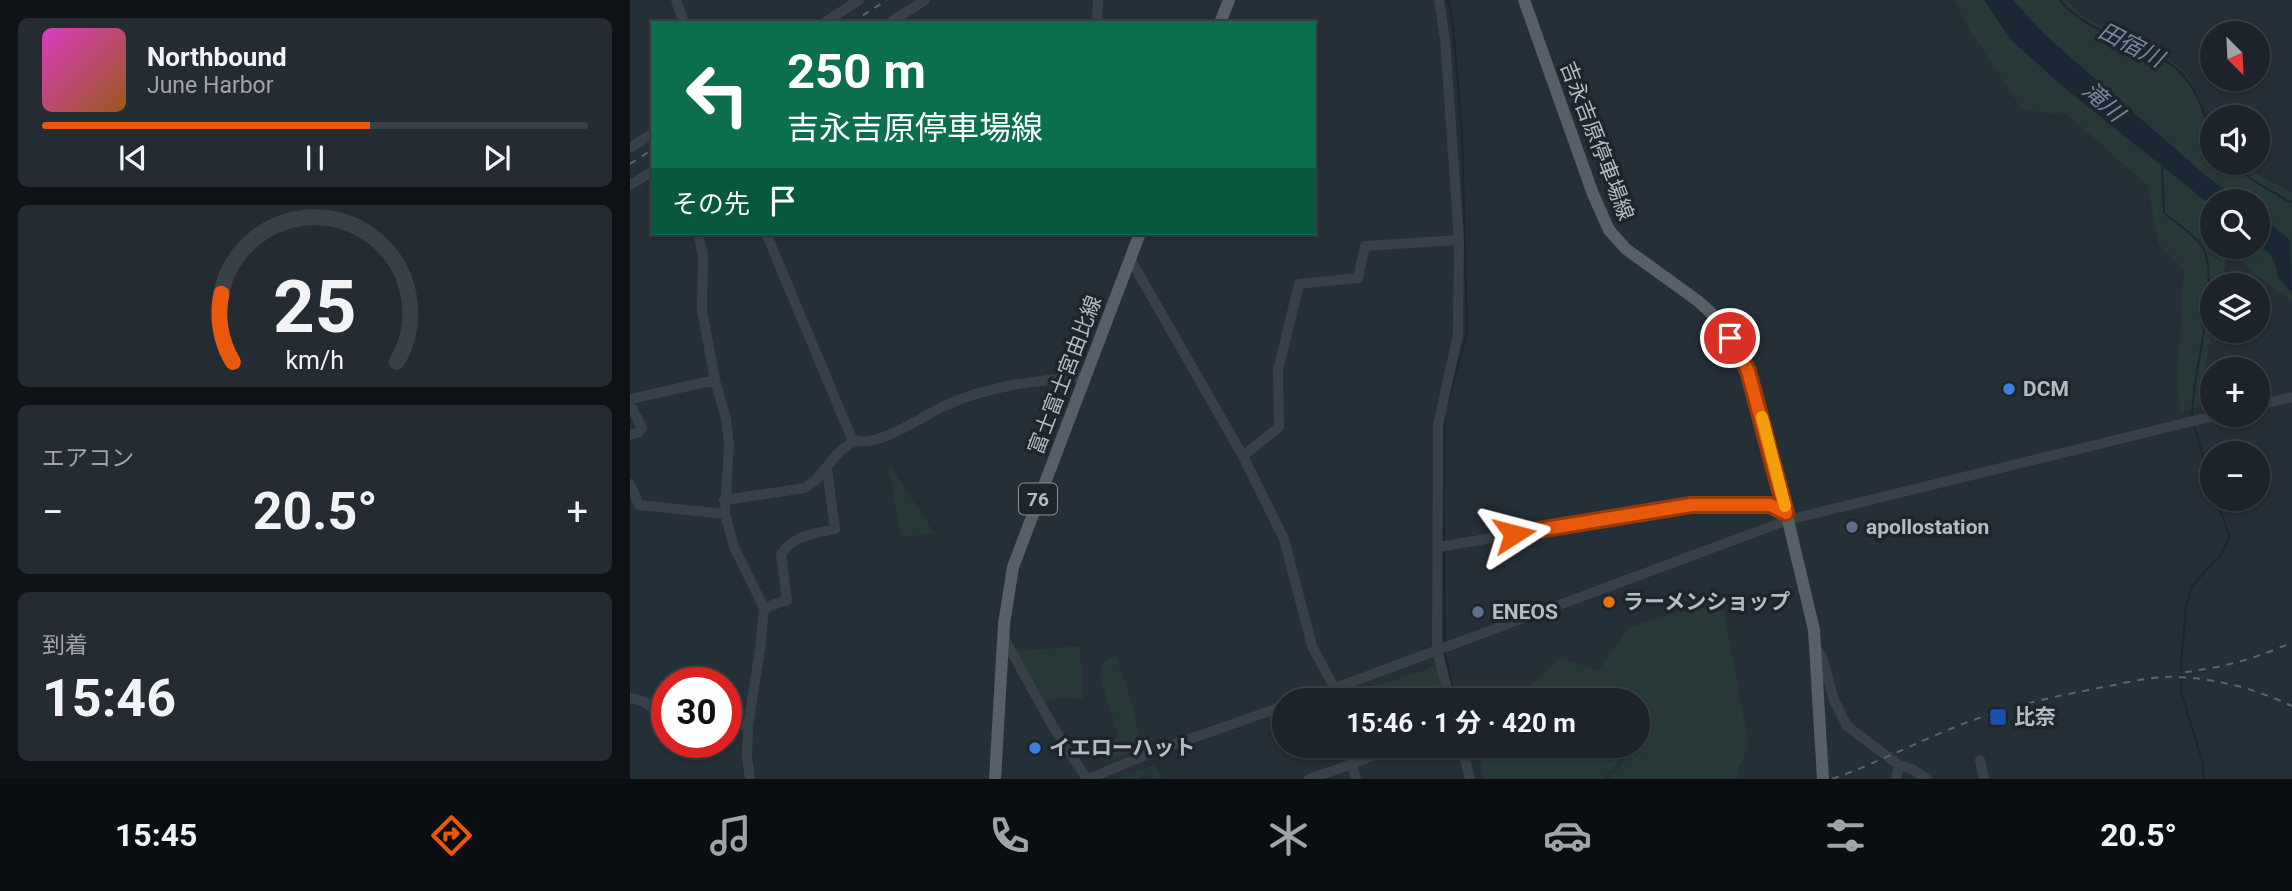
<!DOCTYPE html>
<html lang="ja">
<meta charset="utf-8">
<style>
:root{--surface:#1c232a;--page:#252b32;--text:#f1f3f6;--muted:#a0a4a8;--line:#3a4047;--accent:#ea580c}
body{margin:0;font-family:Roboto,"Noto Sans JP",sans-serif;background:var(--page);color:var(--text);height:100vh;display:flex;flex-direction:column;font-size:26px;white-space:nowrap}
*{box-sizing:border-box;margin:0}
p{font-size:23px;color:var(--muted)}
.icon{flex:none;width:38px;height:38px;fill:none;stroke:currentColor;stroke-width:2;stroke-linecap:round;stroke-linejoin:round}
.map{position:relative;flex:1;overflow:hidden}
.drawer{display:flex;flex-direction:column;gap:18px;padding:18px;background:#0f1317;width:630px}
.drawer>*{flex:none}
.hud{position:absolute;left:21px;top:21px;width:665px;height:214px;border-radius:0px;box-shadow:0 2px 5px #0004,0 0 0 2px var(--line);background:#0b6e4f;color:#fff;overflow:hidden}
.needle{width:46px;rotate:156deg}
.tools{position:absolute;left:1570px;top:21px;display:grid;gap:14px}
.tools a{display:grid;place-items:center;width:70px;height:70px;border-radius:50%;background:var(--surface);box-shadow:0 2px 5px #0004,0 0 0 2px var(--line);font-size:35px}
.speed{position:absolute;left:21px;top:667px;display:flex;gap:14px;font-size:35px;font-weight:700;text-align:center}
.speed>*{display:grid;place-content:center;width:91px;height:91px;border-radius:50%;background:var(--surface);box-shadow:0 2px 5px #0004,0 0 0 2px var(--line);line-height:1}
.speed .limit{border:10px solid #d22;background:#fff;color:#111}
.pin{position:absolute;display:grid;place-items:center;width:60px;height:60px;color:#fff;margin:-30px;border:4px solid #fff;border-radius:50%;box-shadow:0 2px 7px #0007}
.me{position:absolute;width:77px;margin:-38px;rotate:81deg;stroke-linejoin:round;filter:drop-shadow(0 0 5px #0008)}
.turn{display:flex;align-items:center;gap:24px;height:147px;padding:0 21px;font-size:32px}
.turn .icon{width:91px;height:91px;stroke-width:2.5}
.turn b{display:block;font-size:49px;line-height:60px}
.then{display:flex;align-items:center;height:66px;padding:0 21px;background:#0003;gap:14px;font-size:26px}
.big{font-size:52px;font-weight:700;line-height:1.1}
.drawer .widget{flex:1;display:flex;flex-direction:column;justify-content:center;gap:10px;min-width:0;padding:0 24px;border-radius:10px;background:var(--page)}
.drawer .dial{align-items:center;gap:0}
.dial svg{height:182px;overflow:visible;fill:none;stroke:var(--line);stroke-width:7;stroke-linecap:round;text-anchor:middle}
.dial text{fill:var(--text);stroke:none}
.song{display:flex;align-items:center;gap:21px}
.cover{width:84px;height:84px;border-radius:10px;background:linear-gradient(135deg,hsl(310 70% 55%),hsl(30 70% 35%))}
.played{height:7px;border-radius:4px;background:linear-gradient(90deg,var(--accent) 60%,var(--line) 60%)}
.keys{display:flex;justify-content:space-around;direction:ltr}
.heat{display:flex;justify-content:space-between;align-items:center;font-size:38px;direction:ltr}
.trip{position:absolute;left:642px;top:688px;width:378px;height:70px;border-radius:35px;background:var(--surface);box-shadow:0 2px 5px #0004,0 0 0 2px var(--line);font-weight:700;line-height:70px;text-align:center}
.dock{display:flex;height:112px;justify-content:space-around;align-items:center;background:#0b0e11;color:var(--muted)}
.dock .icon{width:49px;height:49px}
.dock .current{color:var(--accent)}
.dock b{font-size:32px;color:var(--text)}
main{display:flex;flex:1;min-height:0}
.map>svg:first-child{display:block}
.green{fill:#273839;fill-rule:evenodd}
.water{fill:#1a2734}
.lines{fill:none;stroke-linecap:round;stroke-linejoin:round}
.stream{stroke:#1a2734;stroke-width:2}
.minor{stroke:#384049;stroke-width:10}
.major{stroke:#576068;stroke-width:12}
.rail{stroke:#5b656f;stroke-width:2;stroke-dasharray:7 7;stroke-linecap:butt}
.route-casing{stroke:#983908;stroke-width:18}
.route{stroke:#ea580c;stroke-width:12}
.slow{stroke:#f59e0b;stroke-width:12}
.shop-dot{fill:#3f7fe0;stroke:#1e252d;stroke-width:2.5}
.service-dot{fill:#5c6f8a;stroke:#1e252d;stroke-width:2.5}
.food-dot{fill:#e8710a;stroke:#1e252d;stroke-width:2.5}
.transit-dot{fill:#1a4fb4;stroke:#1e252d;stroke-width:2.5}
.labels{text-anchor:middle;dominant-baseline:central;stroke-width:7;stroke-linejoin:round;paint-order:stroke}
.shield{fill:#1e252d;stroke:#878f97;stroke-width:2}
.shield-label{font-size:19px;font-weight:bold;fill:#b4bcc4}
.street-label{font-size:21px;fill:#b4bcc4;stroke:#1e252d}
.poi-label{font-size:21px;font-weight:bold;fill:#b4bcc4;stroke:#1e252d;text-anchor:start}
.water-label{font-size:23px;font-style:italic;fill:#71899f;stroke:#1e252d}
</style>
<main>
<section class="drawer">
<div class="widget">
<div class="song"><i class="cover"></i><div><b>Northbound</b><p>June Harbor</p></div></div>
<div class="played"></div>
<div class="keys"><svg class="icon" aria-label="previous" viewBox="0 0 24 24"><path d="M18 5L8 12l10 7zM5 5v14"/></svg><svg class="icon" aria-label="pause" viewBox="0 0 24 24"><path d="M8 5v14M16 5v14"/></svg><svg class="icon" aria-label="next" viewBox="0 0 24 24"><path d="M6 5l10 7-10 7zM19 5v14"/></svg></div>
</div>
<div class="widget dial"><svg viewBox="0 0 100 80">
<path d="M14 69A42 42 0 1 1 86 69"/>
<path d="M14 69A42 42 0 0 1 9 39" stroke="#ea580c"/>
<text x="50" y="56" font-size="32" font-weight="700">25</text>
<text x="50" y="72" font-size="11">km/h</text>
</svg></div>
<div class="widget"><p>エアコン</p>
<div class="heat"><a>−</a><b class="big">20.5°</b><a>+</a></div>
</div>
<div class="widget"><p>到着</p><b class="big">15:46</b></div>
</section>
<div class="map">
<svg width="1662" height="779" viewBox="0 0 1662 779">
<rect width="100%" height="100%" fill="#252f38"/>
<!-- green -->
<path class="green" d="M 1324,0 L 1436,0 L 1457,19 L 1535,54 L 1559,77 L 1582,127 L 1582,163 L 1607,163 L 1662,192 L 1662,302 L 1598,252 L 1591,285 L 1582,285 L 1582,331 L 1570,392 L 1574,406 L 1550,411 L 1547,381 L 1554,269 L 1528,243 L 1518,186 L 1437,114 L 1393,111 L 1337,26 ZM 1582,201 L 1628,201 L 1628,247 L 1582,247 Z
M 258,463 L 305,534 L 271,537 Z
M 1091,596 L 1119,746 L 1107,772 L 1108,779 L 978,779 L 985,773 L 1000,749 L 973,779 L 853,779 L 848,746 L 1008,746 L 1008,700 L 885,700 L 931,657 L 968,671 L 998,628 Z
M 450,646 L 453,699 L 424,698 L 416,702 L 386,651 Z
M 486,655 L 505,713 L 510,749 L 480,761 L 475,747 L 488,737 L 469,672 L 473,662 Z
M 806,664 L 815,700 L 795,700 L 790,695 C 774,696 759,701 743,696 L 737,700 L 702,700 L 791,671 Z
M 525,765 L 532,779 L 522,779 L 519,774 L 508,779 L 487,779 Z"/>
<!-- water -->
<path class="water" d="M 1354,0 L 1383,0 L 1415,35 L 1575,175 L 1610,201 L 1582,201 L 1582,206 L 1436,89 L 1381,40 Z
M 1628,214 L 1660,240 L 1662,293 L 1648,277 L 1645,263 L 1640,254 L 1628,244 Z"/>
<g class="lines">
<!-- stream -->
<path class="stream" d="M 1430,0 C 1464,43 1529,39 1560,84 C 1570,98 1575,118 1582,134
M 1599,163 L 1629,184 L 1662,203
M 1532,166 L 1534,213 C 1546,223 1562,233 1571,245 C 1590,269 1569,354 1565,384 C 1563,395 1563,406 1562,417
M 817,406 L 837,333 L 832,136 L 823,25 L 818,0
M 1564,425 L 1582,488
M 814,543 L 815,415
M 814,552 L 815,644
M 815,653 L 825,700
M 1574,779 L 1572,761 L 1551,691 L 1551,666 L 1556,608 L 1562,586 L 1592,553 L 1600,536 L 1586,499"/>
<!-- minor -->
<path class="minor" d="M 46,0 L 54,23
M 809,0 L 815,39 L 829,240 L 828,334 L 808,426 L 807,650 L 820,700
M 194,23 L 229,0
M 259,23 L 295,0
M 467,23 L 468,0
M 0,148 L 23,133
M 0,185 L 23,171
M 68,233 L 73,255 L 72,310 L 85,380 L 96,419 L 99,444 L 95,514 L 104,547 L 134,608 L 130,649 L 118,726 L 117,758 L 120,779
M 136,233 L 222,439 C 245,450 291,417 312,407 C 356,386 407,380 455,377
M 500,259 L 613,456 L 654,539 L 682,646 L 705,689
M 0,399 L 85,380
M 0,404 L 12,428 L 9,432 L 0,435
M 1628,405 L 1662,397
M 613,456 L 649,427 L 648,370 L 669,284 L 728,278 L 735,246 L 829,240
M 0,484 L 9,505 L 95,514
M 94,500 L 175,488 L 186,480 L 209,452 L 225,440
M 808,547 L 1061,505 L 1141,505 L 1156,513
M 134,608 L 157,600 L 151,554 C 164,535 184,534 205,529 L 197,469
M 374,638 L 422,725 L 457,779
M 1186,648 L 1192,657 L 1204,700 L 1217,726 L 1269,765 L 1282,769 L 1297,779
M 0,698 L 13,701 L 37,717
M 673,700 L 1158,520 L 1588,415
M 96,723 L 118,726
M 832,746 L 840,779
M 1350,760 L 1354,779
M 722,764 L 768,746
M 458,779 L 528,750 L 654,706
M 679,779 L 722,764 L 726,779
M 1266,779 L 1269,765"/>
<!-- major -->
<path class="major" d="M 894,0 L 963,194 L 979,230 L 996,249 L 1068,301 L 1080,312 L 1100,338 L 1118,371 L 1158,520 L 1184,630 L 1193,779
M 590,23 L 599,0
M 365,779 L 374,624 L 383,567 L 510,233"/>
<!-- rail -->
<path class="rail" d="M 221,23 L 257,0
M 0,164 L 23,149
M 1555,672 C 1591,668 1629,658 1662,642
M 1202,779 C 1245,764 1287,742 1330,725 C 1379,706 1429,695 1480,686 C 1502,681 1526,676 1549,677 C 1588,679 1626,689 1662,706"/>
</g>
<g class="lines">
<!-- route casing -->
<g class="route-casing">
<path id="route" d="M 884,534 L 1061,505 L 1140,505 L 1156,513 L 1118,371 L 1100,338"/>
</g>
<!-- route -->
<use href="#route" class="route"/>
<!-- slow -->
<path class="slow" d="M 1132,417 L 1155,506"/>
</g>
<!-- markers -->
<g class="shop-dot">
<circle cx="1379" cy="389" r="7"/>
<circle cx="405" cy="748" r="7"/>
</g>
<g class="service-dot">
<circle cx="1222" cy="527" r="7"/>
<circle cx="848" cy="612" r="7"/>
</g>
<circle class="food-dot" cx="979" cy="602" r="7"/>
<rect class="transit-dot" x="1359" y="708" width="18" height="18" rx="3.5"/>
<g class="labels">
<!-- shield labels -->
<rect class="shield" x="389" y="483.5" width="38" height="31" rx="5"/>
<g class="shield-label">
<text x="408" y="499">76</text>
</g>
<!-- street labels -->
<g class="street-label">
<text transform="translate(967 141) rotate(69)">吉永吉原停車場線</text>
<text transform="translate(435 375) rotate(-69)">富士富士宮由比線</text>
</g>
<!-- poi labels -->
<g class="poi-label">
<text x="1393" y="389">DCM</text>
<text x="1236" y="527">apollostation</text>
<text x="993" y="602">ラーメンショップ</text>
<text x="862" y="612">ENEOS</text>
<text x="1384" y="717">比奈</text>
<text x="419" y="748">イエローハット</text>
</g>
<!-- water labels -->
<g class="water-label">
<text transform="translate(1501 45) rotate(27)">田宿川</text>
<text transform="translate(1473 102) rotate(42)">滝川</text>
</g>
</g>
</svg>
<div class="tools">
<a><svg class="needle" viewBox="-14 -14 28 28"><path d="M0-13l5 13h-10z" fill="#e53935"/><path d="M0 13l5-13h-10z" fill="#a0a4a8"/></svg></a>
<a><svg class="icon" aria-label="sound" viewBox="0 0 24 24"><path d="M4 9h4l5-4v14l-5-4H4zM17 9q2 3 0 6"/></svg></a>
<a><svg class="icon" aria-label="search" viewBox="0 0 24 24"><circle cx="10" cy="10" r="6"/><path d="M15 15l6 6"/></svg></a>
<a><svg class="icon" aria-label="layers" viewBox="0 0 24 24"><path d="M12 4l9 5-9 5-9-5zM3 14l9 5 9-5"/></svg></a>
<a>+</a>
<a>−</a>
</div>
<div class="speed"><div class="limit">30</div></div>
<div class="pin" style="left:1100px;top:338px;background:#d93025"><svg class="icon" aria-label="arrive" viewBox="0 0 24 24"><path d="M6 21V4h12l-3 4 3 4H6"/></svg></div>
<svg class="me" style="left:884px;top:534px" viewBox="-20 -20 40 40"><path d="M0-17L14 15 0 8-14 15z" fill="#ea580c" stroke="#fff" stroke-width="4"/></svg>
<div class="trip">15:46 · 1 分 · 420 m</div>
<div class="hud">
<div class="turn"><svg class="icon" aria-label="left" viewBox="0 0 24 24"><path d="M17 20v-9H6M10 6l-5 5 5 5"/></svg><div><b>250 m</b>吉永吉原停車場線</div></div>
<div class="then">その先<svg class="icon" aria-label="arrive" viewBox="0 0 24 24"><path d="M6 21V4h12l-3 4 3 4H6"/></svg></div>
</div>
</div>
</main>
<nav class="dock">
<b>15:45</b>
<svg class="icon current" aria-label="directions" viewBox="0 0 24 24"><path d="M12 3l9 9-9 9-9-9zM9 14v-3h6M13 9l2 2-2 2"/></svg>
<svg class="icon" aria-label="music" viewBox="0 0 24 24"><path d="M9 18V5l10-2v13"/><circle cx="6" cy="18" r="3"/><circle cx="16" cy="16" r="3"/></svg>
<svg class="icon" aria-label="phone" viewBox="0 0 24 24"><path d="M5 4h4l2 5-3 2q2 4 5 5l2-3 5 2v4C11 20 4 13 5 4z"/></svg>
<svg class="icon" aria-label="climate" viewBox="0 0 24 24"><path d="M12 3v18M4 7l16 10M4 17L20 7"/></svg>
<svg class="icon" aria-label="car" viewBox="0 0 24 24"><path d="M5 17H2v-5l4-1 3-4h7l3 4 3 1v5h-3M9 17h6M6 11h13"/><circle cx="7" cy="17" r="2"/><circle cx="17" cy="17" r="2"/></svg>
<svg class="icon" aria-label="filters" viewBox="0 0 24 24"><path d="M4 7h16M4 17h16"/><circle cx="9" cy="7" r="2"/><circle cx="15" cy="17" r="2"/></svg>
<b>20.5°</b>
</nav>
